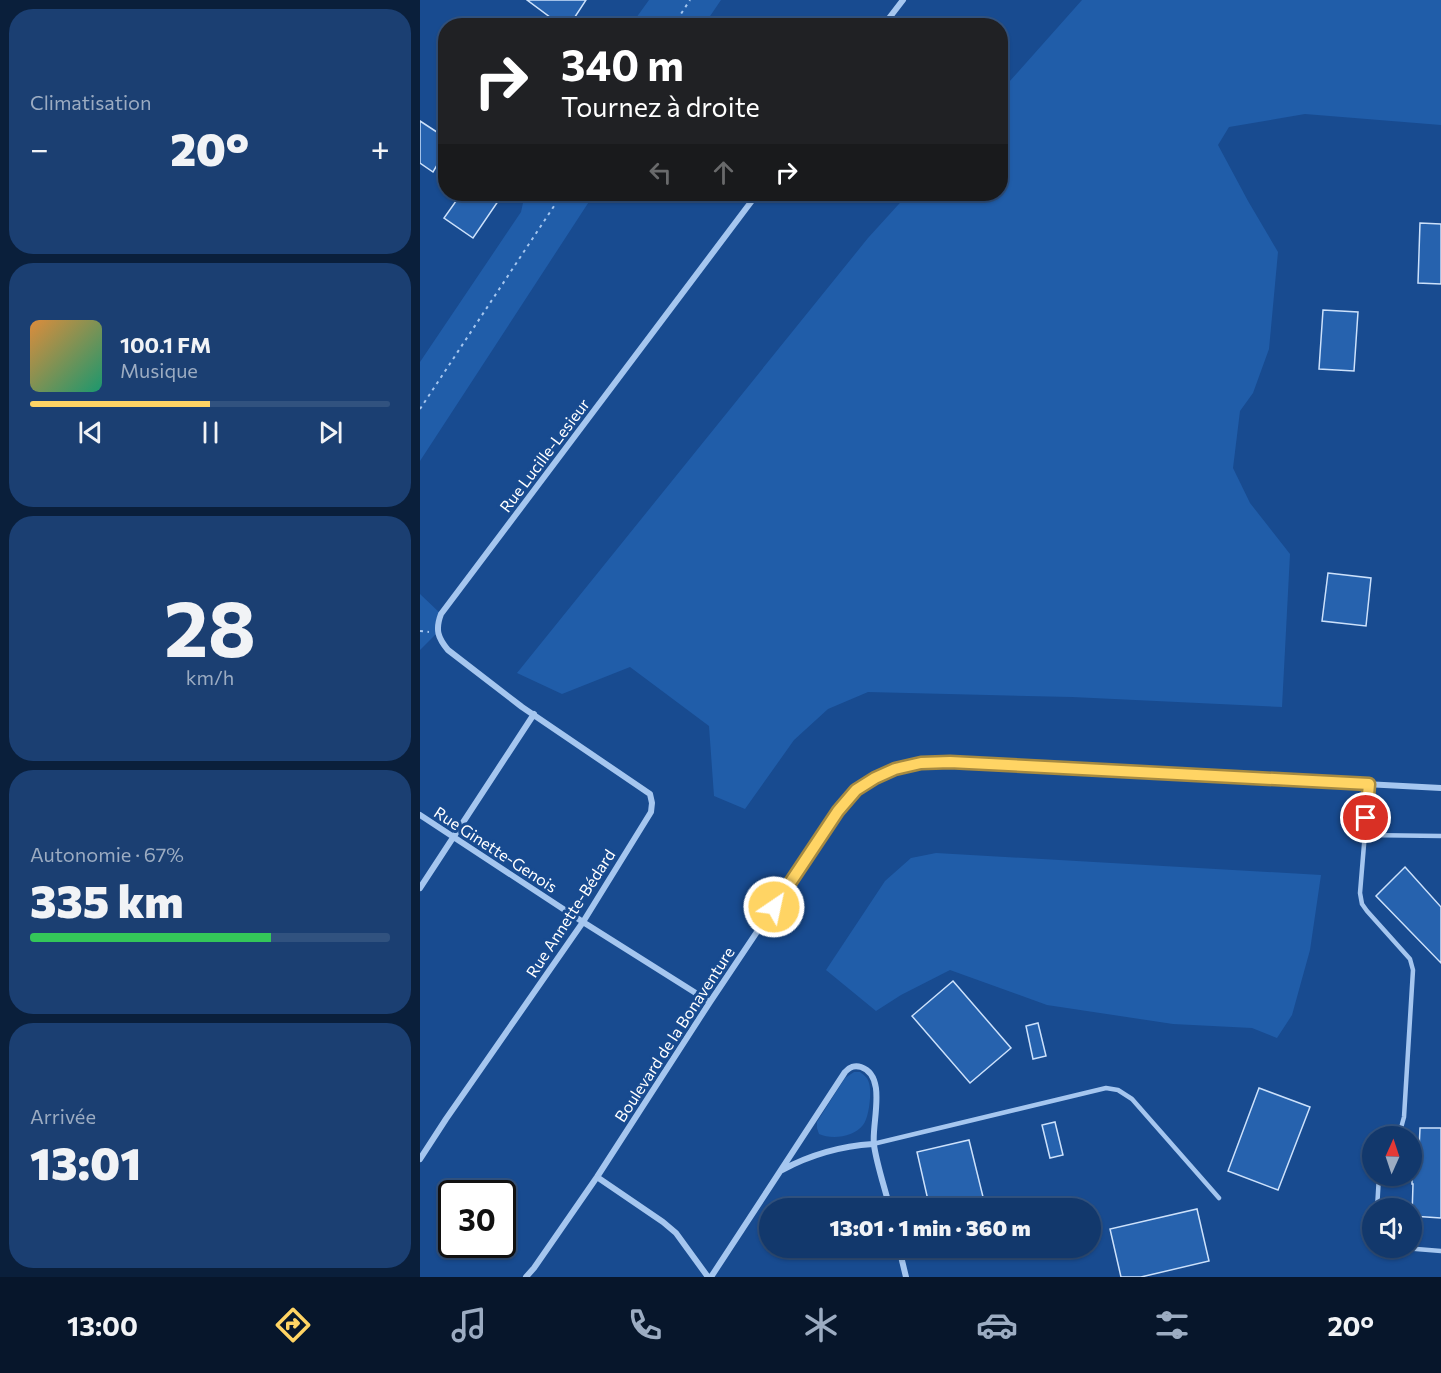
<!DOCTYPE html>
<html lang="fr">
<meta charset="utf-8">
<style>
:root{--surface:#12386c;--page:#1b3f72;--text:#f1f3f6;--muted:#9cacc2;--line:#31527f;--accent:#ffd464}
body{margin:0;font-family:Commissioner,sans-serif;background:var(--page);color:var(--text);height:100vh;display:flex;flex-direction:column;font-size:22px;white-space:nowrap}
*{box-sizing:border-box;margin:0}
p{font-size:20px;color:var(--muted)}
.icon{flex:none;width:33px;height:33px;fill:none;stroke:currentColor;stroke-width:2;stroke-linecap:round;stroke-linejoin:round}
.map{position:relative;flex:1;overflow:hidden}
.drawer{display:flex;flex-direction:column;gap:9px;padding:9px;background:#0a1f3b;width:420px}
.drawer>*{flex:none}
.banner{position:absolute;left:18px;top:18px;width:570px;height:183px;border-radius:24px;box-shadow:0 2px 4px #0004,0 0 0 2px var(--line);background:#202124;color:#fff;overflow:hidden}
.needle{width:39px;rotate:3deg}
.fabs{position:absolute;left:942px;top:1126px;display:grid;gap:12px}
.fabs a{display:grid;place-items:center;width:60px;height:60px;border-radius:50%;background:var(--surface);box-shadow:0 2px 4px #0004,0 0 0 2px var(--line);font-size:30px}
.speed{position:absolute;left:18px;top:1180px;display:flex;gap:12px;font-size:30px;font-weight:700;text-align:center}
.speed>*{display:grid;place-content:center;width:78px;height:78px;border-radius:50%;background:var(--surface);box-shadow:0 2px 4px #0004,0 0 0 2px var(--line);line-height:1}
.speed .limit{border:3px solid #111;border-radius:9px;background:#fff;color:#111}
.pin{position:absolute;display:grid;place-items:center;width:51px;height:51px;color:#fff;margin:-26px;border:3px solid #fff;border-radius:50%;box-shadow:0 2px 6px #0007}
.me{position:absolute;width:66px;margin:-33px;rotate:34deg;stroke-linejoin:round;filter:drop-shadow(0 0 4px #0008)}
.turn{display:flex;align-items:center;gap:21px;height:126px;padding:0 24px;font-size:27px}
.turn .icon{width:78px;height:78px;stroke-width:2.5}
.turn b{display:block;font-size:42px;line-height:51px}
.lanes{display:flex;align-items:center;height:57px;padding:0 24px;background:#0003;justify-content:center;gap:30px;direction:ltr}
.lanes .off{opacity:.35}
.big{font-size:45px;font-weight:800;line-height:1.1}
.drawer .tile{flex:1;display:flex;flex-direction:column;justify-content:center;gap:9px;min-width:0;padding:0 21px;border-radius:24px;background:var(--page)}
.drawer .dial{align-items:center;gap:0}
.dial b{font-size:78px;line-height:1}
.song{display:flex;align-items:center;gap:18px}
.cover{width:72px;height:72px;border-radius:9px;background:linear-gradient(135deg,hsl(30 70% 55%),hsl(160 70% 35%))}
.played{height:6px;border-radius:3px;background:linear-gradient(90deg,var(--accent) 50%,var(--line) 50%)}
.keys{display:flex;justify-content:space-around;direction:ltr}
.heat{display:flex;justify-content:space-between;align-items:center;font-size:33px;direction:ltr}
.charge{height:9px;border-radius:4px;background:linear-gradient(90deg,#34c759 67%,var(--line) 0)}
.trip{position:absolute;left:339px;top:1198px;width:342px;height:60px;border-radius:30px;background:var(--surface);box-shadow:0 2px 4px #0004,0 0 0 2px var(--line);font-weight:800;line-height:60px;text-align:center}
.tabs{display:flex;height:96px;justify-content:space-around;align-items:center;background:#07162b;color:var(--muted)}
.tabs .icon{width:42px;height:42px}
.tabs .current{color:var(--accent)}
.tabs b{font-size:27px;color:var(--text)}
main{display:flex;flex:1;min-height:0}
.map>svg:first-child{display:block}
.green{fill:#205da9}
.building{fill:#2662ae;stroke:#cce1fb;stroke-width:1.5}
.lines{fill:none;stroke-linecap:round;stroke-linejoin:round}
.path{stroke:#a5c6ef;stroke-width:2;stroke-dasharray:3 4.5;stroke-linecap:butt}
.lane{stroke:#a5c6ef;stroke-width:4.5}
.street{stroke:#a5c6ef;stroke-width:6}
.route-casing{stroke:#a68a41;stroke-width:15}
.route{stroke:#ffd464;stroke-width:10}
.labels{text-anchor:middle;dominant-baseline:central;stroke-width:6;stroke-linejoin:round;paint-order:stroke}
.street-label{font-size:16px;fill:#fff;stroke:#184b90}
</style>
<main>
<section class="drawer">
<div class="tile"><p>Climatisation</p>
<div class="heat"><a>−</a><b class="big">20°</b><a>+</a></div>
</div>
<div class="tile">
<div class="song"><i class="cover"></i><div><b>100.1 FM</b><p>Musique</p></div></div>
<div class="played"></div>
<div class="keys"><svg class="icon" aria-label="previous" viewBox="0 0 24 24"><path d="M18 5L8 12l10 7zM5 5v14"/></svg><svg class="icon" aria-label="pause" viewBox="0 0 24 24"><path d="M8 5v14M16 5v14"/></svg><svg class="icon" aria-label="next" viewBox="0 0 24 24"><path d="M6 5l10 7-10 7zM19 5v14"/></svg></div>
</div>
<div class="tile dial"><b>28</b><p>km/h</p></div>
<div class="tile"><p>Autonomie · 67%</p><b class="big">335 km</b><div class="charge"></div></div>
<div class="tile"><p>Arrivée</p><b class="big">13:01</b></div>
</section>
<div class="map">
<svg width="1021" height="1277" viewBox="0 0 1021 1277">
<rect width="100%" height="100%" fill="#184b90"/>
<!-- green -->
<path class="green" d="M 229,0 L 301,0 L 284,25 L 211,25 Z
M 662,0 L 1021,0 L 1021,125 L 885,114 L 809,127 L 798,145 L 828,201 L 858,252 L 849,349 L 833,393 L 820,411 L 813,468 L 830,503 L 870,554 L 862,707 L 652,697 L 448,692 L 408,709 L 374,740 L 325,809 L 294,796 L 289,726 L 210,667 L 142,694 L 97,673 L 448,238 L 488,194 L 580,194 L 581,91 Z
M 105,194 L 174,194 L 0,461 L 0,362 L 101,212 Z
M 0,594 L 21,614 L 18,632 L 0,650 Z
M 516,853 L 901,875 L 890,950 L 872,1015 L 857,1038 L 832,1028 L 753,1024 L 627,1005 L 530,970 L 481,995 L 456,1011 L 406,970 L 465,881 L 491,858 Z
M 434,1072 L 440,1072 C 444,1075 448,1078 449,1083 C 452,1092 449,1118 443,1125 C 434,1137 412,1140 399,1134 L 397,1128 L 397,1122 L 425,1078 Z"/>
<!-- building -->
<path class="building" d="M 107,0 L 166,0 L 149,26 L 142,26 Z
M 0,121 L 26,138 L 26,150 L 13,172 L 0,163 Z
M 41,194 L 83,194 L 53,238 L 24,218 Z
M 1000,223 L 1021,224 L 1021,284 L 998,283 Z
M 903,310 L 938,312 L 934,371 L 899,369 Z
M 908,573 L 951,578 L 946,626 L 902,621 Z
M 985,867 L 1021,907 L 1021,963 L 956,896 Z
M 533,981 L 591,1048 L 550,1083 L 492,1016 Z
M 618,1023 L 626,1056 L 613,1059 L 606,1026 Z
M 839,1088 L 890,1107 L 858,1190 L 808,1171 Z
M 635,1122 L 643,1155 L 630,1158 L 622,1125 Z
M 1000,1128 L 1021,1128 L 1021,1218 L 992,1216 L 993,1184 L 992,1184 L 992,1150 L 999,1150 Z
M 549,1140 L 566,1209 L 510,1209 L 497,1152 Z
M 777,1209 L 789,1261 L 721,1277 L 701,1277 L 690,1229 Z"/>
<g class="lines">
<!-- path -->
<path class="path" d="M 253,26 L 270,0
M 0,409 L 142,194
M 0,631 L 9,632"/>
<!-- lane -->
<path class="lane" d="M 949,784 L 940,893 L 942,904 L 947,911 L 990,959 L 993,970 L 984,1117 L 981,1128 L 975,1137
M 944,835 L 1021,836
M 453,1144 L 686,1088 L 698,1090 L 712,1099 L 799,1198
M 957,1209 L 959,1176
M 984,1248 L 1021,1251"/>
<!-- street -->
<path class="street" d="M 463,26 L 483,0
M 0,815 L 163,922 L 290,1002
M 0,888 L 114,714
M 0,1159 L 26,1119 L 163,922 L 231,812 L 232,803 L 230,794 L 102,707 L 28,650 C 18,638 15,630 21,614 L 337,194
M 362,1170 C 390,1155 421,1146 453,1144
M 177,1177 L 243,1222 L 256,1233 L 288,1277
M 479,1248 L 486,1277
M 106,1277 L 114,1268 L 177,1177 L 290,1002 L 418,811 C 424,804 430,796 437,790 C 464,768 496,764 530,762 L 1021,788
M 291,1277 L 425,1072 C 429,1067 435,1065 441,1067 C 468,1076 451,1124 454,1145 C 457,1166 465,1188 470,1209"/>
</g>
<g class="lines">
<!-- route casing -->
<g class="route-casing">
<path id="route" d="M 354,907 L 418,811 L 436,790 L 455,778 L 475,769 L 501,763 L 530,762 L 949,784 L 946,818"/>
</g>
<!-- route -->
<use href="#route" class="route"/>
</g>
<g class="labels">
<!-- street labels -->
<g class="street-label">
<text transform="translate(124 455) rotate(-53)">Rue Lucille-Lesieur</text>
<text transform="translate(76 849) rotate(33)">Rue Ginette-Genois</text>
<text transform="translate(150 913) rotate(-57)">Rue Annette-Bédard</text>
<text transform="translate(254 1034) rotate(-57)">Boulevard de la Bonaventure</text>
</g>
</g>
</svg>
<div class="fabs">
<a><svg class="needle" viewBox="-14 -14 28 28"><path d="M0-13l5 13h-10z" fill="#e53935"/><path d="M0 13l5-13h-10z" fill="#9cacc2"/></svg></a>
<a><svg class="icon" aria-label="sound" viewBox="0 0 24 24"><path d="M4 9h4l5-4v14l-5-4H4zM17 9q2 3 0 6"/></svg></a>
</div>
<div class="speed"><div class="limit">30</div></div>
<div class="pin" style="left:946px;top:818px;background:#d93025"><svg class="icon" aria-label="arrive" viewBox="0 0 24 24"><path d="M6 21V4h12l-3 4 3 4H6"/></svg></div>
<svg class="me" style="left:354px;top:907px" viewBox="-20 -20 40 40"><circle r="17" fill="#ffd464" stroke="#fff" stroke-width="3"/><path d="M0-11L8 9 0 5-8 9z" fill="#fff"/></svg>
<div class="trip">13:01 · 1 min · 360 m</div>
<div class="banner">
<div class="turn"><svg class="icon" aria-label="right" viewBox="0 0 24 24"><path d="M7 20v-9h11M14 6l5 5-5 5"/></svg><div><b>340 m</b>Tournez à droite</div></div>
<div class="lanes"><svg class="icon off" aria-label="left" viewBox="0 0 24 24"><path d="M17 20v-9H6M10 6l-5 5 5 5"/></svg><svg class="icon off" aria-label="ahead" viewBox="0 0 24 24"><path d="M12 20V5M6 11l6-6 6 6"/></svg><svg class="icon" aria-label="right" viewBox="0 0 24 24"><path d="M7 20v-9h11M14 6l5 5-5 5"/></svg></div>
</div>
</div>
</main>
<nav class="tabs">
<b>13:00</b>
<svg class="icon current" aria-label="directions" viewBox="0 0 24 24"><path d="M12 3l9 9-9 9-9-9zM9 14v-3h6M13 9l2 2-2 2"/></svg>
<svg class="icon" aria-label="music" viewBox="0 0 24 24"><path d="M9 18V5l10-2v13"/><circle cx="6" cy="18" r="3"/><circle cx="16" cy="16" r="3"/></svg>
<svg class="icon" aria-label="phone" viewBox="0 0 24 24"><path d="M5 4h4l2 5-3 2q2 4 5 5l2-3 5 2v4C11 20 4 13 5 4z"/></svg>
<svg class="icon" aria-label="climate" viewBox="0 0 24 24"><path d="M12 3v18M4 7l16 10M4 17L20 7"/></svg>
<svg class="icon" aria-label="car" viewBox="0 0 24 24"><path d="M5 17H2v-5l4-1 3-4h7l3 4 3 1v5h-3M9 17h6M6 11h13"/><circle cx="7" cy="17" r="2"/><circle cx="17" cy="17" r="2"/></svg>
<svg class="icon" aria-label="filters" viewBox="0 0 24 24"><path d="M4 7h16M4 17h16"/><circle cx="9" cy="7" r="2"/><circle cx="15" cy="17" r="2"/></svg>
<b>20°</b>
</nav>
